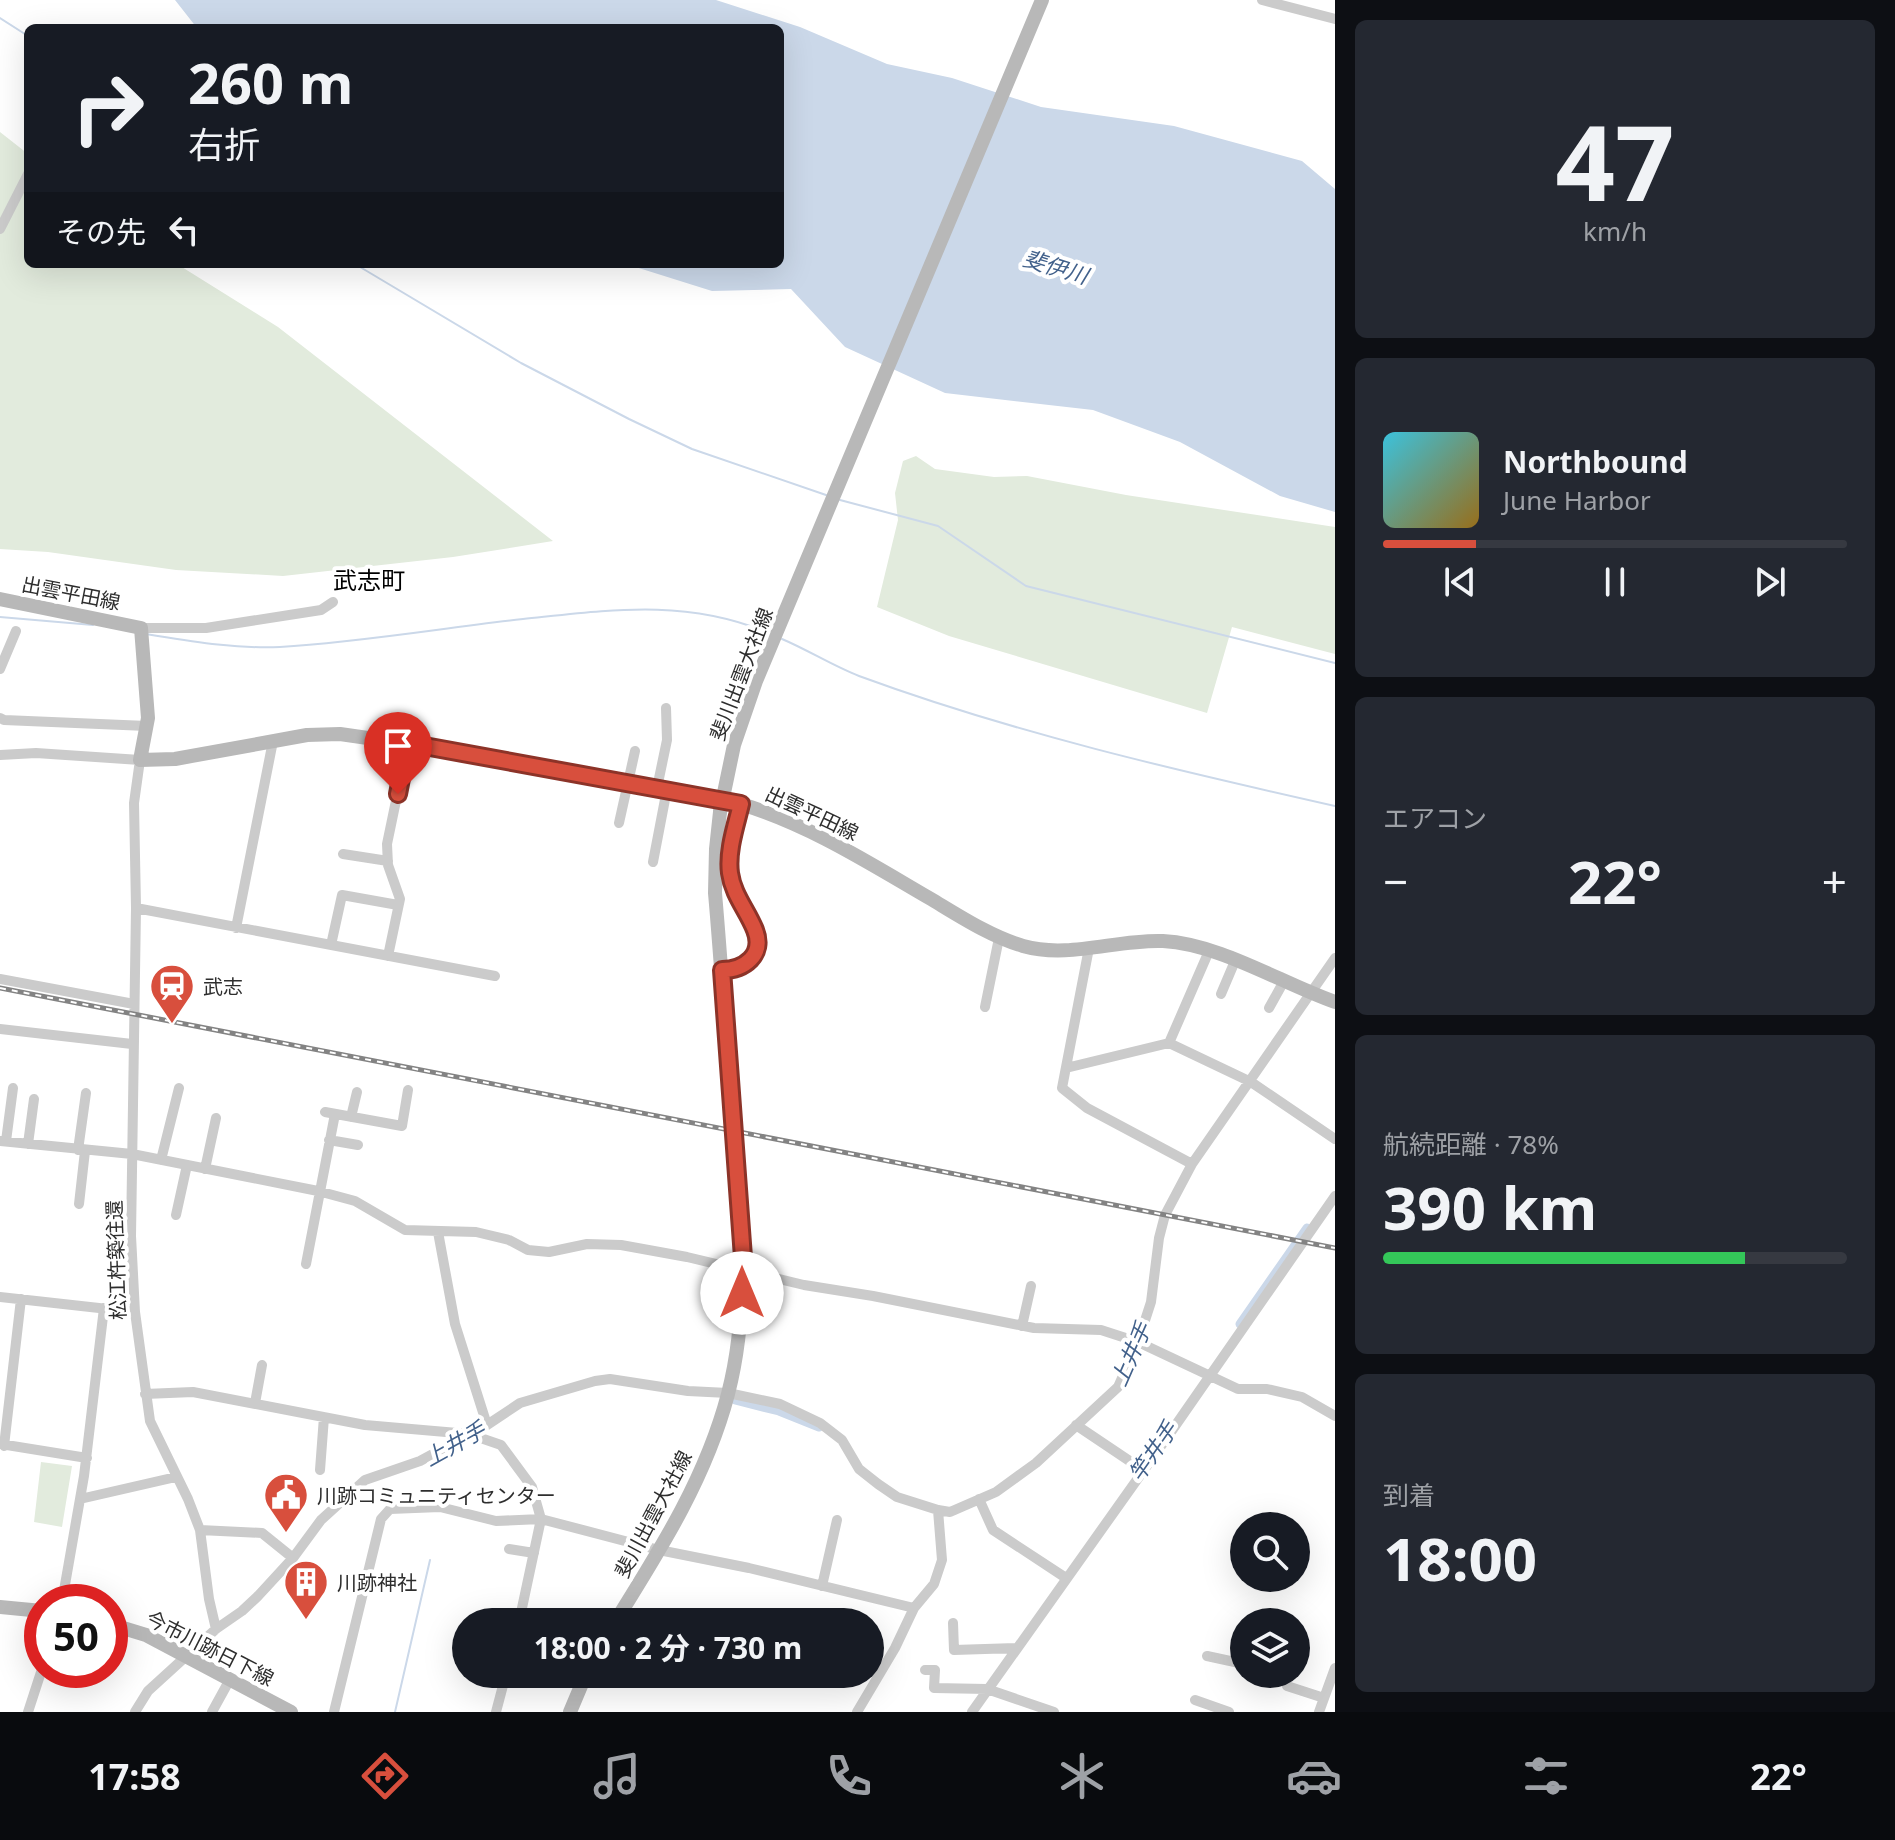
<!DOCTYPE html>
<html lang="ja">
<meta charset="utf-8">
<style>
:root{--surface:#171b24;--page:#242831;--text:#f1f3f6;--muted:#9ea1a6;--line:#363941;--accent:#d84f3d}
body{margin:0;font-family:"Noto Sans","Noto Sans JP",sans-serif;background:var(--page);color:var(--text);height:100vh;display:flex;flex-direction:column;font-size:30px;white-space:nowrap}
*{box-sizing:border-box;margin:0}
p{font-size:26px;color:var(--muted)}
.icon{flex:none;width:44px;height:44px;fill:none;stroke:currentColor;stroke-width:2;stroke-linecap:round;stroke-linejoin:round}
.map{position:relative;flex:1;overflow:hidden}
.drawer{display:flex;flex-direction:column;gap:20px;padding:20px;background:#0d0f14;width:560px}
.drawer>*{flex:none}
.banner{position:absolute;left:24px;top:24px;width:760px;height:244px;border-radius:12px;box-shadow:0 8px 32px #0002;background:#171b24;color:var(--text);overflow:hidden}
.fabs{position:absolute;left:1230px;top:1512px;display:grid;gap:16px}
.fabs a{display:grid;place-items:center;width:80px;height:80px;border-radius:50%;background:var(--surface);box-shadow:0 8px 32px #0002;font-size:40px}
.speed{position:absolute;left:24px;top:1584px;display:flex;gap:16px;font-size:40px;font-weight:700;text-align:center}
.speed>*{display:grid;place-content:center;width:104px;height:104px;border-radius:50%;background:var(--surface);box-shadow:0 8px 32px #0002;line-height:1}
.speed .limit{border:12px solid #d22;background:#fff;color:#111}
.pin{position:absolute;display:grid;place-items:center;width:68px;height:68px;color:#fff;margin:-82px -34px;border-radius:50% 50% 50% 0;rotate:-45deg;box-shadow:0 0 8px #0007}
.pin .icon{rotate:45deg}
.me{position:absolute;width:88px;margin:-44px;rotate:0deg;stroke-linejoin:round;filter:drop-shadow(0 0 6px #0008)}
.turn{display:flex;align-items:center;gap:28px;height:168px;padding:0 32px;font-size:36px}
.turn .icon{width:104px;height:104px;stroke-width:2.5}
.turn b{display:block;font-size:56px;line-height:68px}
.then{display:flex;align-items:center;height:76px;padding:0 32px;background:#0003;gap:16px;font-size:30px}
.big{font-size:60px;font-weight:700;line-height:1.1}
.drawer .tile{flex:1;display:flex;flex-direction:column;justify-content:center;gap:12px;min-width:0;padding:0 28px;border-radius:12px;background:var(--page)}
.drawer .dial{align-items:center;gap:0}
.dial b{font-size:104px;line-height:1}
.song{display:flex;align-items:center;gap:24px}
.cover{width:96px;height:96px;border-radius:12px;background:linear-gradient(135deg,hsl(190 70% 55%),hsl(40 70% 35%))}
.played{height:8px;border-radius:4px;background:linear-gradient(90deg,var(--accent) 20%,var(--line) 20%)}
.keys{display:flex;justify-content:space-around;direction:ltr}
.heat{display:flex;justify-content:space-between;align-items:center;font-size:44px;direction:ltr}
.charge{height:12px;border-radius:6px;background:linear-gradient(90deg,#34c759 78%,var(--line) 0)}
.trip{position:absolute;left:452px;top:1608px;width:432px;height:80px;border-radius:40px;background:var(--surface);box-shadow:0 8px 32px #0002;font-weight:700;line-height:80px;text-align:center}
.tabs{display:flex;height:128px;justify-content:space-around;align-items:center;background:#090b0e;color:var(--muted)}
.tabs .icon{width:56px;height:56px}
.tabs .active{color:var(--accent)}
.tabs b{font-size:36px;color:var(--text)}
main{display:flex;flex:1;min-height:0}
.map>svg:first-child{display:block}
.green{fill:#e2ebdd}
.water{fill:#cbd8e9}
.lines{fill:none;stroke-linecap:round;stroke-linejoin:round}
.stream{stroke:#cbd8e9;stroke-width:2}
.canal{stroke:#cbd8e9;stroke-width:9}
.street{stroke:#cbcbcb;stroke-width:10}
.secondary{stroke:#b8b8b8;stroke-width:14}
.rail-casing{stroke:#838383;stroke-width:5}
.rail{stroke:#fff;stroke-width:2;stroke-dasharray:6;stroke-linecap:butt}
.secondary-bridge{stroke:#b8b8b8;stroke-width:14}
.route-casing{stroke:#8c3328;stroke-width:20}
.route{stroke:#d84f3d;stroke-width:14}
.labels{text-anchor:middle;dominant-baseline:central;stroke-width:8;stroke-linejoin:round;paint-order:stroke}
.street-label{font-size:20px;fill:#2e2e2e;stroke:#fff}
.poi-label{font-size:20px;fill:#2e2e2e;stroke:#fff;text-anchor:start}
.water-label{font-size:22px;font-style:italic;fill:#42618b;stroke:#fff}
.quarter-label{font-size:24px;fill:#000;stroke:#fff}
</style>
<main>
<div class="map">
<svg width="1335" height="1712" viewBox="0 0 1335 1712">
<rect width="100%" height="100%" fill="#fff"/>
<!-- green -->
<path class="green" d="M 0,132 L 28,154 L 28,264 L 177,264 L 278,327 L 553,541 L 453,557 L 283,576 L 176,570 L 48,552 L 0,549 Z
M 916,456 L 935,469 L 994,477 L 1027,476 L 1126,495 L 1335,527 L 1335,654 L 1232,627 L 1207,713 L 949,636 L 877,607 L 898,520 L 895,493 L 903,461 Z
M 41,1462 L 72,1466 L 62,1527 L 34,1522 Z"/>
<!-- water -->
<path class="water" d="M 175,0 L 716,0 L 800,27 L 887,64 L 952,78 L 1041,107 L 1174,126 L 1302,161 L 1335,189 L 1335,512 L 1280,496 L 1180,442 L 1093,410 L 945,393 L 845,347 L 791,289 L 712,291 L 626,264 L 780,264 L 780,28 L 197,28 Z"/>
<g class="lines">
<!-- stream -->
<path class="stream" d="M 0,18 L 28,36
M 355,264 L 521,363 L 629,419 L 692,449 L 826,495
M 840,500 L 938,526 L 1026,586 L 1335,663
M 0,617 L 93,625
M 146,634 C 190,641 235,649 280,647 C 361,642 442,628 523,619 C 610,610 686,598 769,633
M 782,639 C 808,650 833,666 859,676 C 1014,733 1175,770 1335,806
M 395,1712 L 430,1560"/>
<!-- canal -->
<path class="canal" d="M 1240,1324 L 1307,1228
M 735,1400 L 779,1411 L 819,1427"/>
<!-- street -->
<path class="street" d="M 1262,0 L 1335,19
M 0,229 L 28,174
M 141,628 L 206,628 L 321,610 L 333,602
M 0,669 L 16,631
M 0,718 L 4,720 L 147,726
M 0,755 L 36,753 L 140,760 L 134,803 L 136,908 L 131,1236 L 135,1312 L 150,1421 L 188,1499 L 200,1530 L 209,1599 L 216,1629
M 657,788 L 667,740 L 666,708
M 619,823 L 635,751
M 343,854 L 388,861
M 653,862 L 667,789
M 136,908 L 495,976
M 236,928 L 273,741
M 331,945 L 342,895 L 398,905
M 1089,948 L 1062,1088 L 1087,1108 L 1192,1164
M 388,956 L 400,899 L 388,865 L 387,844 L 408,743
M 0,979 L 134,1004
M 1221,994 L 1235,961
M 985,1007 L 999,938
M 1269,1008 L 1284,981
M 0,1029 L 132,1044
M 1169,1043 L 1251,1082 L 1335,1139
M 1066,1068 L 1169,1043 L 1209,951
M 325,1112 L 402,1126 L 408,1090
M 351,1117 L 357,1092
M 329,1140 L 358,1145
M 0,1141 L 132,1154 L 318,1191 L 355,1201 L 405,1230 L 476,1232 L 509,1240 L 528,1250 L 549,1252 L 587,1244 L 621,1245 L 687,1257 L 804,1285 L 873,1296 L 1034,1328 L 1101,1330 L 1138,1342 L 1238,1389 L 1267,1389 L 1302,1397 L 1335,1416
M 6,1141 L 13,1088
M 28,1144 L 34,1099
M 78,1150 L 86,1093
M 161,1160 L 179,1088
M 205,1169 L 216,1118
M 79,1204 L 85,1151
M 176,1215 L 187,1165
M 438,1232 L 455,1324 L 487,1425
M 306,1264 L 335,1114
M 0,1297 L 135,1312
M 1022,1326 L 1031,1286
M 145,1394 L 193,1392 L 365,1425 L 469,1434 L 501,1445 L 532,1487 L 541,1519 L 519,1622
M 255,1403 L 262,1365
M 1076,1425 L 1143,1470
M 0,1444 L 87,1458
M 4,1446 L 21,1299
M 320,1470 L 324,1417
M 80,1499 L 176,1477
M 979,1499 L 993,1530 L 1066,1578
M 200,1530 L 262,1533 L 293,1558
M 509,1549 L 534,1553
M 822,1586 L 837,1520
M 62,1602 L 84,1476 L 104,1308
M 953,1623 L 954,1650 L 1016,1648
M 1207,1656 L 1244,1664
M 925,1670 L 935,1670 L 934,1688 L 987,1689 L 1054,1712
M 471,1674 L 504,1684
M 1287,1686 L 1324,1698
M 1195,1700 L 1229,1712
M 28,1712 L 42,1669
M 135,1712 L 148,1691 L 216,1629 L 242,1611 L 257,1597 L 293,1558 L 321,1520 L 365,1480 L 420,1461 L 487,1425 L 520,1403 L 595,1381 L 610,1379 L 688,1391 L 728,1393 L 780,1404 L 820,1423 L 842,1440 L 859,1469 L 878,1484 L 897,1497 L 938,1510 L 950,1512 L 996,1492 L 1036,1463 L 1118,1387 L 1138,1342 L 1151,1302 L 1159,1238 L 1165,1215 L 1192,1164 L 1335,958
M 212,1712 L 229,1681
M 334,1712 L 381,1519 L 390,1509 L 440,1507 L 496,1521 L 541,1519 L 659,1550 L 749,1568 L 914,1608
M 496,1712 L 506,1674
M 857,1712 L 895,1648 L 914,1608 L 934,1584 L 942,1560 L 938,1510
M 972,1712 L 1173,1429 L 1335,1196
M 1319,1712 L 1335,1668"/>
<!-- secondary -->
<path class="secondary" d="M 0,599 L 141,628 L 148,718 L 140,760 L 175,759 L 307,735 L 340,734 L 465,752 L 741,804 C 810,825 869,863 931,899 C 961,917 990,936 1023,946 C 1069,959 1117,939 1163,941 C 1220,944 1281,983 1335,1002
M 722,970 C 744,970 765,955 755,930 C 747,910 733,895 730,873 C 727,851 736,825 741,804
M 0,1607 L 42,1611
M 615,1622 C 660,1550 706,1478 728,1394 C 751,1304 740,1226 733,1135 C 727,1054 722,973 715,893 L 716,849 L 720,812
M 110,1624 L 146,1635 L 291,1712
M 570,1712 L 586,1674"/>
<!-- rail casing -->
<g class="rail-casing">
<path id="rail" d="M 0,988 L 1335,1248"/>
</g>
<!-- rail -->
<use href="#rail" class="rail"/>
<!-- secondary-bridge -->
<path class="secondary-bridge" d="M 720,812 L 734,745 L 756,681 L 1042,0"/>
</g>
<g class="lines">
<!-- route casing -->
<g class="route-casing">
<path id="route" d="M 398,794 L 408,743 L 741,804 C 736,825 727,851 730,873 C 733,895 747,910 755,930 C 765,955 744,970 722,970 L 744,1271 L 742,1293"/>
</g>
<!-- route -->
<use href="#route" class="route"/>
</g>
<!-- icons -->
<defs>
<g id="station-pin" transform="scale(2.3)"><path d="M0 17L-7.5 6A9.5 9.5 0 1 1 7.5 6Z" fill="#d84f3d" stroke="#fff"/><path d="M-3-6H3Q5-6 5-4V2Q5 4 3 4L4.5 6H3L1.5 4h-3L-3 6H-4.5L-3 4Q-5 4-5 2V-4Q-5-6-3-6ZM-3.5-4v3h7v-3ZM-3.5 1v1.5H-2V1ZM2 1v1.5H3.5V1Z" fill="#fff"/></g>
<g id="civic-pin" transform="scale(2.3)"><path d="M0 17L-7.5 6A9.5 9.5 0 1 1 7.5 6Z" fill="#d84f3d" stroke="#fff"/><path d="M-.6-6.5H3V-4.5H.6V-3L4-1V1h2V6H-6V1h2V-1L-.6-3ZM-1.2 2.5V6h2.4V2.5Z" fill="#fff"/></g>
<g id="building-pin" transform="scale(2.3)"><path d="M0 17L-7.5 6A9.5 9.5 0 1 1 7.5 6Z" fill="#d84f3d" stroke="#fff"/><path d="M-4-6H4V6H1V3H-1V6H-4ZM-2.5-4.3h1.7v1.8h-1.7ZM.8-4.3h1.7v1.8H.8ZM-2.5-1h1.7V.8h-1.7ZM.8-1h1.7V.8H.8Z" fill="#fff"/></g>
</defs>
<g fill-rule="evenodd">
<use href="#station-pin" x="172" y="986"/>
<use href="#civic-pin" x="286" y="1495"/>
<use href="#building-pin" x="306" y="1582"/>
</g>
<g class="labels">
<!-- street labels -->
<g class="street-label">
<text transform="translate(71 593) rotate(11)">出雲平田線</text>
<text transform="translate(741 674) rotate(-69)">斐川出雲大社線</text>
<text transform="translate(812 813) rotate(25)">出雲平田線</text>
<text transform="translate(116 1260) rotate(-92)">松江杵築往還</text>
<text transform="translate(653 1514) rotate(-62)">斐川出雲大社線</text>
<text transform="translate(210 1648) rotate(27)">今市川跡日下線</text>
</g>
<!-- poi labels -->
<g class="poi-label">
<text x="203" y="986">武志</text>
<text x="317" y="1495">川跡コミュニティセンター</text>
<text x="337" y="1582">川跡神社</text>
</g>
<!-- water labels -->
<g class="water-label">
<text transform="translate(1056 266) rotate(17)">斐伊川</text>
<text transform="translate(1130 1354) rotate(-66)">上井手</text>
<text transform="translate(454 1443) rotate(-29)">上井手</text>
<text transform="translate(1152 1451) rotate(-55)">竿井手</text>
</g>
<!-- quarter labels -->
<g class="quarter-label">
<text x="369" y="579">武志町</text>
</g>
</g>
</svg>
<div class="fabs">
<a><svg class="icon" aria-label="search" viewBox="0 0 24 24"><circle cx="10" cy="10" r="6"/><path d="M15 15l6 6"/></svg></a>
<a><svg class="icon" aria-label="layers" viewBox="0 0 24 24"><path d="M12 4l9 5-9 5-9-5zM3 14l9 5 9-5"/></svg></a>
</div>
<div class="speed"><div class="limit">50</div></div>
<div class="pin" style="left:398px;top:794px;background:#d93025"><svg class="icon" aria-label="arrive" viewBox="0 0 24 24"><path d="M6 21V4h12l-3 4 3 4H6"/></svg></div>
<svg class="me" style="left:742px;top:1293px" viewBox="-20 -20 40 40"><circle r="19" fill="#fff"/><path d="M0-13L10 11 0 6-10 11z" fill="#d84f3d"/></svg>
<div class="trip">18:00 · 2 分 · 730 m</div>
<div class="banner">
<div class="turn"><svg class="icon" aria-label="right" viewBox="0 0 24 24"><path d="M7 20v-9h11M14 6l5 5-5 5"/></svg><div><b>260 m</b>右折</div></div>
<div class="then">その先<svg class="icon" aria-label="left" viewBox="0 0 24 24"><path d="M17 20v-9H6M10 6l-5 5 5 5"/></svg></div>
</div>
</div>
<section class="drawer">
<div class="tile dial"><b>47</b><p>km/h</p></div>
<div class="tile">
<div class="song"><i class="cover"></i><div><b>Northbound</b><p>June Harbor</p></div></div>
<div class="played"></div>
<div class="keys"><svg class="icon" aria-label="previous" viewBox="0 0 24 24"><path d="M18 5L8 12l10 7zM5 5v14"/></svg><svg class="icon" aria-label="pause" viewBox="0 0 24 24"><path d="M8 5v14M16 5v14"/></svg><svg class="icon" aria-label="next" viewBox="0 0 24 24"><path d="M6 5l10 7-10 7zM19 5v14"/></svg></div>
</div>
<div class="tile"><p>エアコン</p>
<div class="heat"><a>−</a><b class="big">22°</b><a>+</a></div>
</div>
<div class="tile"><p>航続距離 · 78%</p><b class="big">390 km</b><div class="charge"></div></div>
<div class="tile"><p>到着</p><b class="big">18:00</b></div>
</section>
</main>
<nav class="tabs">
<b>17:58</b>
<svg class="icon active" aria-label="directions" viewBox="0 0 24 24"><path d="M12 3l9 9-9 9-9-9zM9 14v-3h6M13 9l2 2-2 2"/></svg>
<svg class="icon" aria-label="music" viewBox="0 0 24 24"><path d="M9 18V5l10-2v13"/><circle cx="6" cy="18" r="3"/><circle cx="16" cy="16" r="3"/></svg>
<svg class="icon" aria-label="phone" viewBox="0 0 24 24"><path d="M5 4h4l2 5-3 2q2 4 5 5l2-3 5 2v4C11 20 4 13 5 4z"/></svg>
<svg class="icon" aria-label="climate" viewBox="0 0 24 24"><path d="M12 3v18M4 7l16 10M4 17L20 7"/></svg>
<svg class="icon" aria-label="car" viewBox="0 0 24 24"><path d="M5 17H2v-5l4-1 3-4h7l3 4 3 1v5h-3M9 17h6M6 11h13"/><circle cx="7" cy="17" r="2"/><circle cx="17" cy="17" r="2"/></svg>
<svg class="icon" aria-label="filters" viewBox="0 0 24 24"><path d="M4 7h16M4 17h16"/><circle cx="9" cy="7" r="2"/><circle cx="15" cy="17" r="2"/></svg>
<b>22°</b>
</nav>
